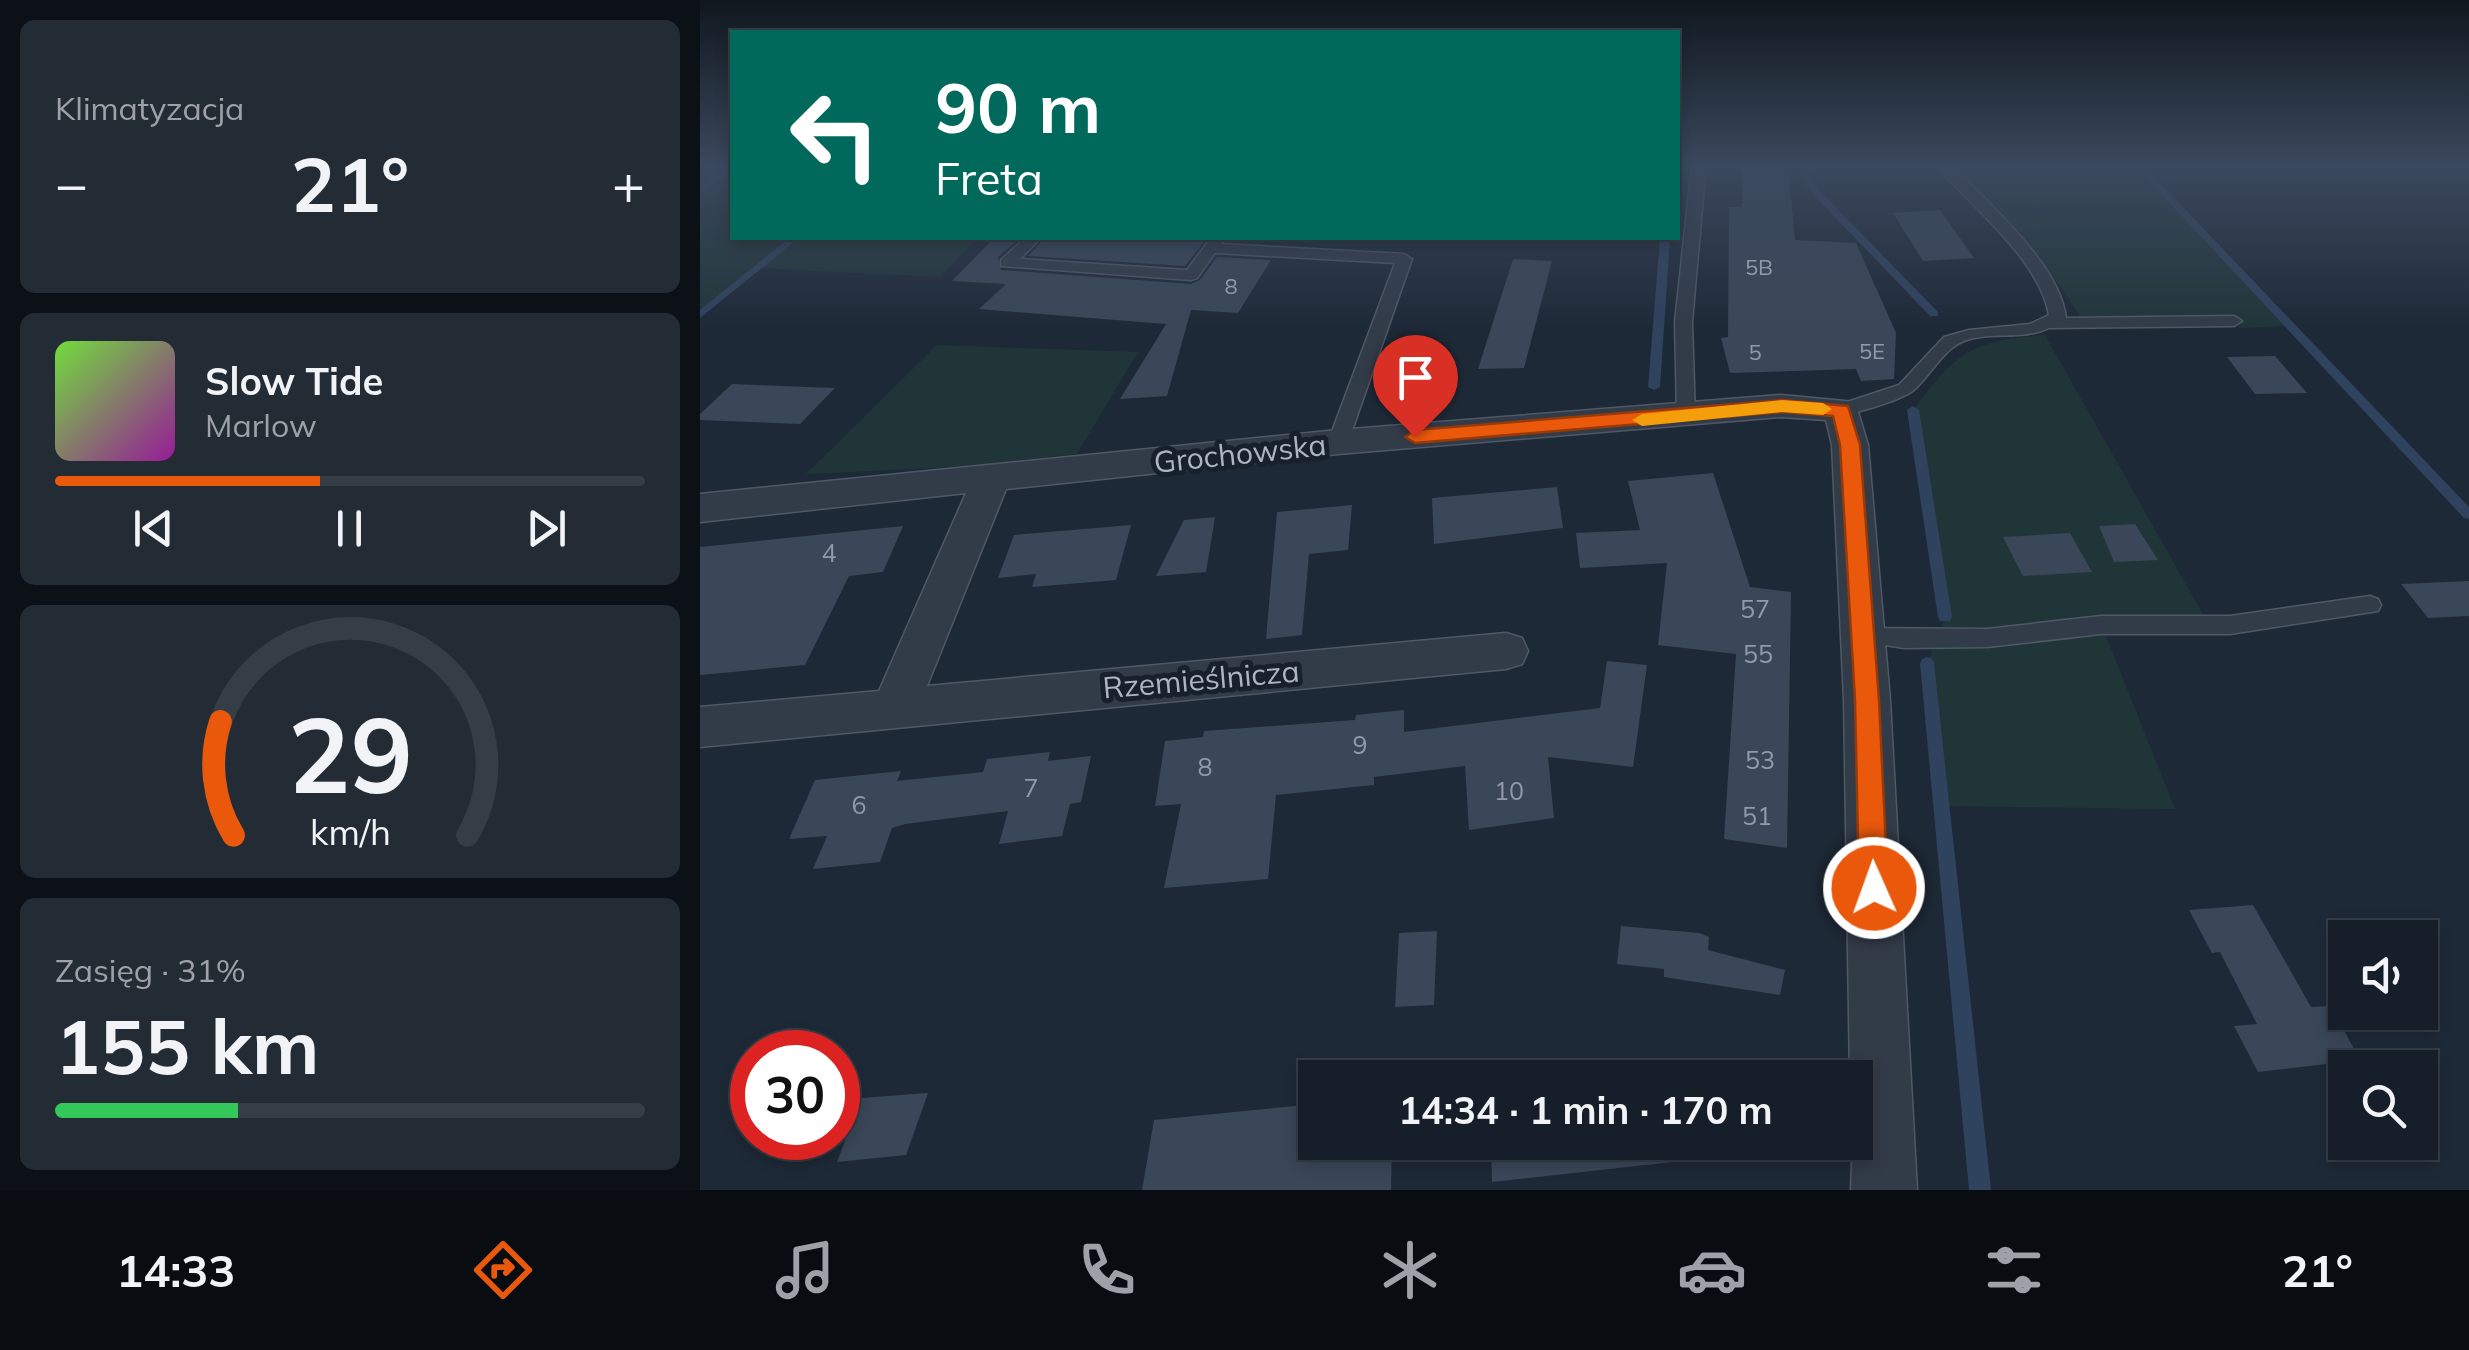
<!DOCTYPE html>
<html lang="pl">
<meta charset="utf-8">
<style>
:root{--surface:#161f29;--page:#232c35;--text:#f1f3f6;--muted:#9ea2a8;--line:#353d46;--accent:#ea580c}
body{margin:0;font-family:Mulish,sans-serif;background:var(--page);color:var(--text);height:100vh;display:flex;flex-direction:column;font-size:38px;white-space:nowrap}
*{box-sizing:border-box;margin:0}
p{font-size:32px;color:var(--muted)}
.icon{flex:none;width:55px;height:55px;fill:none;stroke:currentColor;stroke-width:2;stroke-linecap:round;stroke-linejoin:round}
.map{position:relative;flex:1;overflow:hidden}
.panel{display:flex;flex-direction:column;gap:20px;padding:20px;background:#0c1117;width:700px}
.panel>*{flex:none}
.guide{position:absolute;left:30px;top:30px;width:950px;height:210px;border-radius:0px;box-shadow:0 5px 15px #0003,0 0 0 2px var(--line);background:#00695c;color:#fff;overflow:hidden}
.controls{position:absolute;left:1628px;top:920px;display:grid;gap:20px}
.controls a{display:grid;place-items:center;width:110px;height:110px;border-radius:0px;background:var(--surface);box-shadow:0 5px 15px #0003,0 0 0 2px var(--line);font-size:50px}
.speed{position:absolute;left:30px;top:1030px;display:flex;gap:20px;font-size:50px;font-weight:700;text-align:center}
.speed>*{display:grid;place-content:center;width:130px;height:130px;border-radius:50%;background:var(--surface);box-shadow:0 5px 15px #0003,0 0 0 2px var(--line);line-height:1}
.speed .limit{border:15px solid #d22;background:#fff;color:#111}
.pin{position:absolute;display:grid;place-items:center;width:85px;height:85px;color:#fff;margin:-102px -42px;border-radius:50% 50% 50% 0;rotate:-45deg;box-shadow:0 0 10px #0007}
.pin .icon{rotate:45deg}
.me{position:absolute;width:110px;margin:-55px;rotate:358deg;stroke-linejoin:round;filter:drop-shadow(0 0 8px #0008)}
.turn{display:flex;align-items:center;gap:35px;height:210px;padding:0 40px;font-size:45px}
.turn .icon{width:130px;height:130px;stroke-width:2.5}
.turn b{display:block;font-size:70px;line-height:85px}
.big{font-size:75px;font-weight:700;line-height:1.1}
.panel .tile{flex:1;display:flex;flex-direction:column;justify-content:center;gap:15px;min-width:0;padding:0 35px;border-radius:15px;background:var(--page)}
.panel .dial{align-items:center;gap:0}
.dial svg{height:260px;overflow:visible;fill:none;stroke:var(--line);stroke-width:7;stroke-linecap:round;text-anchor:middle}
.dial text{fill:var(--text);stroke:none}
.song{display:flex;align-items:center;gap:30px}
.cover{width:120px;height:120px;border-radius:15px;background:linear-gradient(135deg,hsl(100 70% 55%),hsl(300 70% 35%))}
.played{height:10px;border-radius:5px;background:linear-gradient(90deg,var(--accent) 45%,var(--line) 45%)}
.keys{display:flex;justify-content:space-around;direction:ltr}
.heat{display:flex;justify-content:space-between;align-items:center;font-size:55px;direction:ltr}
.charge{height:15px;border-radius:8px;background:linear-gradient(90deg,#34c759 31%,var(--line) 0)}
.trip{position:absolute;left:598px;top:1060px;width:575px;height:100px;border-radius:0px;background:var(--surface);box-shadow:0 5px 15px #0003,0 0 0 2px var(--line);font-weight:700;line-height:100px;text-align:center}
.menu{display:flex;height:160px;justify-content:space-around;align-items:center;background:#090c10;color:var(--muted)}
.menu .icon{width:70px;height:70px}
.menu .on{color:var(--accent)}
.menu b{font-size:45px;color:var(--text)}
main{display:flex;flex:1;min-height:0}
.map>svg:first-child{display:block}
.green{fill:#203538}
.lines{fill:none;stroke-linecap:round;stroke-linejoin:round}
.stream{fill:#2f425e;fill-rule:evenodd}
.building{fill:#3a4758}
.lane-casing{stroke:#505866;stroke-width:3}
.street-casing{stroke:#505866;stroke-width:3}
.lane{fill:#323b48;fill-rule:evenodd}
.street{fill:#323b48;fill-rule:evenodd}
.route{fill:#ea580c;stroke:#983908;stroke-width:2.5}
.slow{fill:#f59e0b}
.labels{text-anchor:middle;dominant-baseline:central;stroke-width:10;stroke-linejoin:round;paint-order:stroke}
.far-number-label{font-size:22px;fill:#909aaa}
.number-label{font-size:25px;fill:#909aaa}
.street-label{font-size:30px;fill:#acb5c5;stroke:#18202c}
</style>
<main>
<section class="panel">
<div class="tile"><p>Klimatyzacja</p>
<div class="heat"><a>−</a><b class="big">21°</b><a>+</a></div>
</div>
<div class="tile">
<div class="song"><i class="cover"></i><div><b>Slow Tide</b><p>Marlow</p></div></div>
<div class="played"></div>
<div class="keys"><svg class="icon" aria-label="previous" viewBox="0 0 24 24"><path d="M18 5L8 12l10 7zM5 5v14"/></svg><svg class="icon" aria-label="pause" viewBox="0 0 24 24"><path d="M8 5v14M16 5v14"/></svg><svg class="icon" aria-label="next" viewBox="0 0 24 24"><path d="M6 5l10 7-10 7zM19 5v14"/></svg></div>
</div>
<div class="tile dial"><svg viewBox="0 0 100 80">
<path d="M14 69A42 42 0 1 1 86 69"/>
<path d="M14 69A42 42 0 0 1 10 34" stroke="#ea580c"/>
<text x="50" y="56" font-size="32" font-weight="700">29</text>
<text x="50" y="72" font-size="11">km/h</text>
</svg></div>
<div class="tile"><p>Zasięg · 31%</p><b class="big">155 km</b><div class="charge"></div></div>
</section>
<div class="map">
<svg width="1769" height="1190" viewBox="0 0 1769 1190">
<rect width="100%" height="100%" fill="#1e2937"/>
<!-- green -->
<path class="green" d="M 0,164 L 32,164 L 32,238 L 277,238 L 240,277 L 57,268 L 0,315 Z
M 1256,164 L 1437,164 L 1590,326 L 1540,328 L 1531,315 L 1381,318 L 1362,288 Z
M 1345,335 L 1509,625 L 1402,626 L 1475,809 L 1241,806 L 1227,663 L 1245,617 L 1213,410 C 1258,351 1270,341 1345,335 Z
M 237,345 L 438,352 L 377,454 L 258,467 L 106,474 Z"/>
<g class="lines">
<!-- stream -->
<path class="stream" d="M 1096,164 L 1104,164 L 1116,187 L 1238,312 L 1238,316 L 1230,316 L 1109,190 Z
M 1433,164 L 1442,164 L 1769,507 L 1769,519 L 1764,518 Z
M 29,166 L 32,166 L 32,171 L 0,193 L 0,186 Z
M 89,238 L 99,238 L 0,318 L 0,310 Z
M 960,238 L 970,238 L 960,387 L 954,390 L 948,387 Z
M 1213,406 L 1219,410 L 1252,617 L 1250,621 L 1240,621 L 1238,617 L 1207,410 Z
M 1227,657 L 1232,659 L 1234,663 L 1291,1190 L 1269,1190 L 1220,663 L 1222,659 Z"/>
</g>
<!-- building -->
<path class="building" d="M 1042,167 L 1088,169 L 1095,240 L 1156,243 L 1196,333 L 1194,379 L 1161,381 L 1156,369 L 1030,373 L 1021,338 L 1028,337 L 1029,207 L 1042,207 Z
M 1240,210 L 1274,258 L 1223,261 L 1193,213 Z
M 294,238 L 320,238 L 298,257 L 301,270 L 491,284 L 500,280 L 517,257 L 571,260 L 538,313 L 491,310 L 467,396 L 420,399 L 466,324 L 279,309 L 306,284 L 252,281 Z
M 345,238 L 507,238 L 485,266 L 328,256 Z
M 813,259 L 852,261 L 824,368 L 778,369 Z
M 1575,356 L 1607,393 L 1555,394 L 1527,357 Z
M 32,384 L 135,388 L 100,424 L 0,420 L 0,414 Z
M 1013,473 L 1050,587 L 1091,592 L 1087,848 L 1024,839 L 1036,654 L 958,645 L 967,563 L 880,568 L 876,533 L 940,530 L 928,481 Z
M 857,487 L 863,528 L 734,544 L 732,498 Z
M 652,505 L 648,550 L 609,554 L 602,635 L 566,639 L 577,512 Z
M 515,517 L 506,572 L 456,576 L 484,520 Z
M 1435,524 L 1458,560 L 1414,562 L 1399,526 Z
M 431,525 L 416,580 L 332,587 L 336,574 L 298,578 L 314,535 Z
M 203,526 L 183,572 L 149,576 L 105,665 L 0,675 L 0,547 Z
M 1370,533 L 1392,572 L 1323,576 L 1303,537 Z
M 1769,581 L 1769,616 L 1728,618 L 1701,584 Z
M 907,661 L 947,665 L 933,767 L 848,757 L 854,818 L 769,830 L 765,766 L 674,777 L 674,785 L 576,795 L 568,879 L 464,888 L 481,804 L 455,806 L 465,741 L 503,737 L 504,731 L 655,720 L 656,715 L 704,710 L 704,732 L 900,708 Z
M 350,752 L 348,761 L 391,756 L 381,802 L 370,804 L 362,836 L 299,844 L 308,811 L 205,824 L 192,828 L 180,862 L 113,869 L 127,836 L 89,839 L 115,780 L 201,771 L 197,781 L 283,772 L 287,759 Z
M 1553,905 L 1611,1007 L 1631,1006 L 1660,1060 L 1558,1072 L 1534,1026 L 1557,1024 L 1520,952 L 1512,953 L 1489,910 Z
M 921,926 L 999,933 L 1009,937 L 1008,950 L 1085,970 L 1080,995 L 964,977 L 964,969 L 917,964 Z
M 737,931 L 734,1005 L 695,1007 L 699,933 Z
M 1018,1061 L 1021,1078 L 864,1078 Z
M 228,1093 L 206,1155 L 137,1162 L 161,1098 Z
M 615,1104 L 615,1142 L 692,1142 L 691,1190 L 442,1190 L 454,1120 Z
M 791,1142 L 1033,1142 L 1036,1155 L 792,1182 Z"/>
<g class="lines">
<!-- lane casing -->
<g class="lane-casing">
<path id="lane" d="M 992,164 L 1006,164 L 992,322 L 995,416 L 986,422 L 977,416 L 975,322 Z
M 1236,164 L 1251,164 C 1287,203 1360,264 1366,318 L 1534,316 L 1542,321 L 1534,326 L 1349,328 C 1321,342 1285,329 1258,344 C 1242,353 1229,376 1215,389 C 1205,399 1149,417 1135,414 L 1135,406 L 1199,385 L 1244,337 L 1269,330 L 1330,324 L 1349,315 C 1339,258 1271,208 1236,164 Z
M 325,238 L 341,238 L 320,259 L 487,270 L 511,238 L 525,238 L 521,244 L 704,254 L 712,259 L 648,442 L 638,448 L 628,442 L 695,263 L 515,253 L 497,278 L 491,280 L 301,266 L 301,260 Z
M 1670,596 L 1678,599 L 1681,605 L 1678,611 L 1530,634 L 1401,634 L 1287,647 L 1204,648 L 1154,640 L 1150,634 L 1154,628 L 1287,629 L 1401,616 L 1530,616 Z"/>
</g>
<!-- street casing -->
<g class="street-casing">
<path id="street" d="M 1081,395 L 1155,402 L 1168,445 L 1190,700 L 1217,1190 L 1151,1190 L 1155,1078 L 1150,1078 L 1144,700 L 1132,445 L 1126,420 L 1081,417 L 638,454 L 306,489 L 227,686 L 806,633 L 822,638 L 828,651 L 822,664 L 806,669 L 0,747 L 0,707 L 179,691 L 266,493 L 0,522 L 0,494 L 638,430 Z"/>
</g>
<!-- lane -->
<use href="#lane" class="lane"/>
<!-- street -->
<use href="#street" class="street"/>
</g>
<!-- sky -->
<linearGradient id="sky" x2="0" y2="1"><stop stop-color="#10171e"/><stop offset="0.5" stop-color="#3b495e"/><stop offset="1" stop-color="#3b495e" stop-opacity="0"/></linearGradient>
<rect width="1769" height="331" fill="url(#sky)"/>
<!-- route -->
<path class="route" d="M 1082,400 L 1148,406 L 1160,445 L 1179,700 L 1188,888 L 1184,898 L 1174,902 L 1163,898 L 1159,888 L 1155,700 L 1140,445 L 1133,416 L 1082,412 L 715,443 L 705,437 L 715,430 Z"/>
<!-- slow -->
<path class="slow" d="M 1082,400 L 1123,403 L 1132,409 L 1123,415 L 1082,412 L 942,426 L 932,420 L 942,414 Z"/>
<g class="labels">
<!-- far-number labels -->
<g class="far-number-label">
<text x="1059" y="267">5B</text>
<text x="531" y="286">8</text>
<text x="1172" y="351">5E</text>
<text x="1055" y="352">5</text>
</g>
<!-- number labels -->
<g class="number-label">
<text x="129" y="552">4</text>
<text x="1055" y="608">57</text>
<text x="1058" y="653">55</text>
<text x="660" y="744">9</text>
<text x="1060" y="759">53</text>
<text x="505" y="766">8</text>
<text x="331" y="787">7</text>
<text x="809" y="790">10</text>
<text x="159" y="804">6</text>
<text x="1057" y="815">51</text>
</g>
<!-- street labels -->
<g class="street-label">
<text transform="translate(540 453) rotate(-6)">Grochowska</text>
<text transform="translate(501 679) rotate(-5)">Rzemieślnicza</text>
</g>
</g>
</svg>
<div class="controls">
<a><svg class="icon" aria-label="sound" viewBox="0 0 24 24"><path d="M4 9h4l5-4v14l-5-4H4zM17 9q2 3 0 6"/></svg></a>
<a><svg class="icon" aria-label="search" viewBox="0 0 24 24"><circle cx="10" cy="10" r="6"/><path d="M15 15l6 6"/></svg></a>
</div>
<div class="speed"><div class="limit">30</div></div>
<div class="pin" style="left:715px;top:437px;background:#d93025"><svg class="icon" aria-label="arrive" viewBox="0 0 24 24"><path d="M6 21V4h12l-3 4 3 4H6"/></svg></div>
<svg class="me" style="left:1174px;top:888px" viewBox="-20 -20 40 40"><circle r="17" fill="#ea580c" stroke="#fff" stroke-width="3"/><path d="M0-11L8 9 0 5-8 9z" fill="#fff"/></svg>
<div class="trip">14:34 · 1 min · 170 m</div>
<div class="guide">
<div class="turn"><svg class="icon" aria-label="left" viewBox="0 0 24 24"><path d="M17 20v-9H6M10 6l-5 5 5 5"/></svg><div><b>90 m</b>Freta</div></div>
</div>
</div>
</main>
<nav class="menu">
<b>14:33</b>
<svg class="icon on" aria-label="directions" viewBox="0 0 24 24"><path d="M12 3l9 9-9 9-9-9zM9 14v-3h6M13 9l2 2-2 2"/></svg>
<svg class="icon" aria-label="music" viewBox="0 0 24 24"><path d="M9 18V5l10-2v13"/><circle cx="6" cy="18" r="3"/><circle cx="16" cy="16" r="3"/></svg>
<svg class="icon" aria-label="phone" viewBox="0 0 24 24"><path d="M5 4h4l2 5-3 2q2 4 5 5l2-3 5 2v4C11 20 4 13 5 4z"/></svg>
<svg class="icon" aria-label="climate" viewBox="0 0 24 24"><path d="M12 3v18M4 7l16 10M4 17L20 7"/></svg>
<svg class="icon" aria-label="car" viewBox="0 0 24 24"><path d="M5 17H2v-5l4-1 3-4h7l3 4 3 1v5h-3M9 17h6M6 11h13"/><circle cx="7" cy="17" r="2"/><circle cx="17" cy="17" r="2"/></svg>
<svg class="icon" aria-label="filters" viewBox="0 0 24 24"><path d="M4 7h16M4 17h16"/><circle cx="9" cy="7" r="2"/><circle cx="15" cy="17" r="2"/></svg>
<b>21°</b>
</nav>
